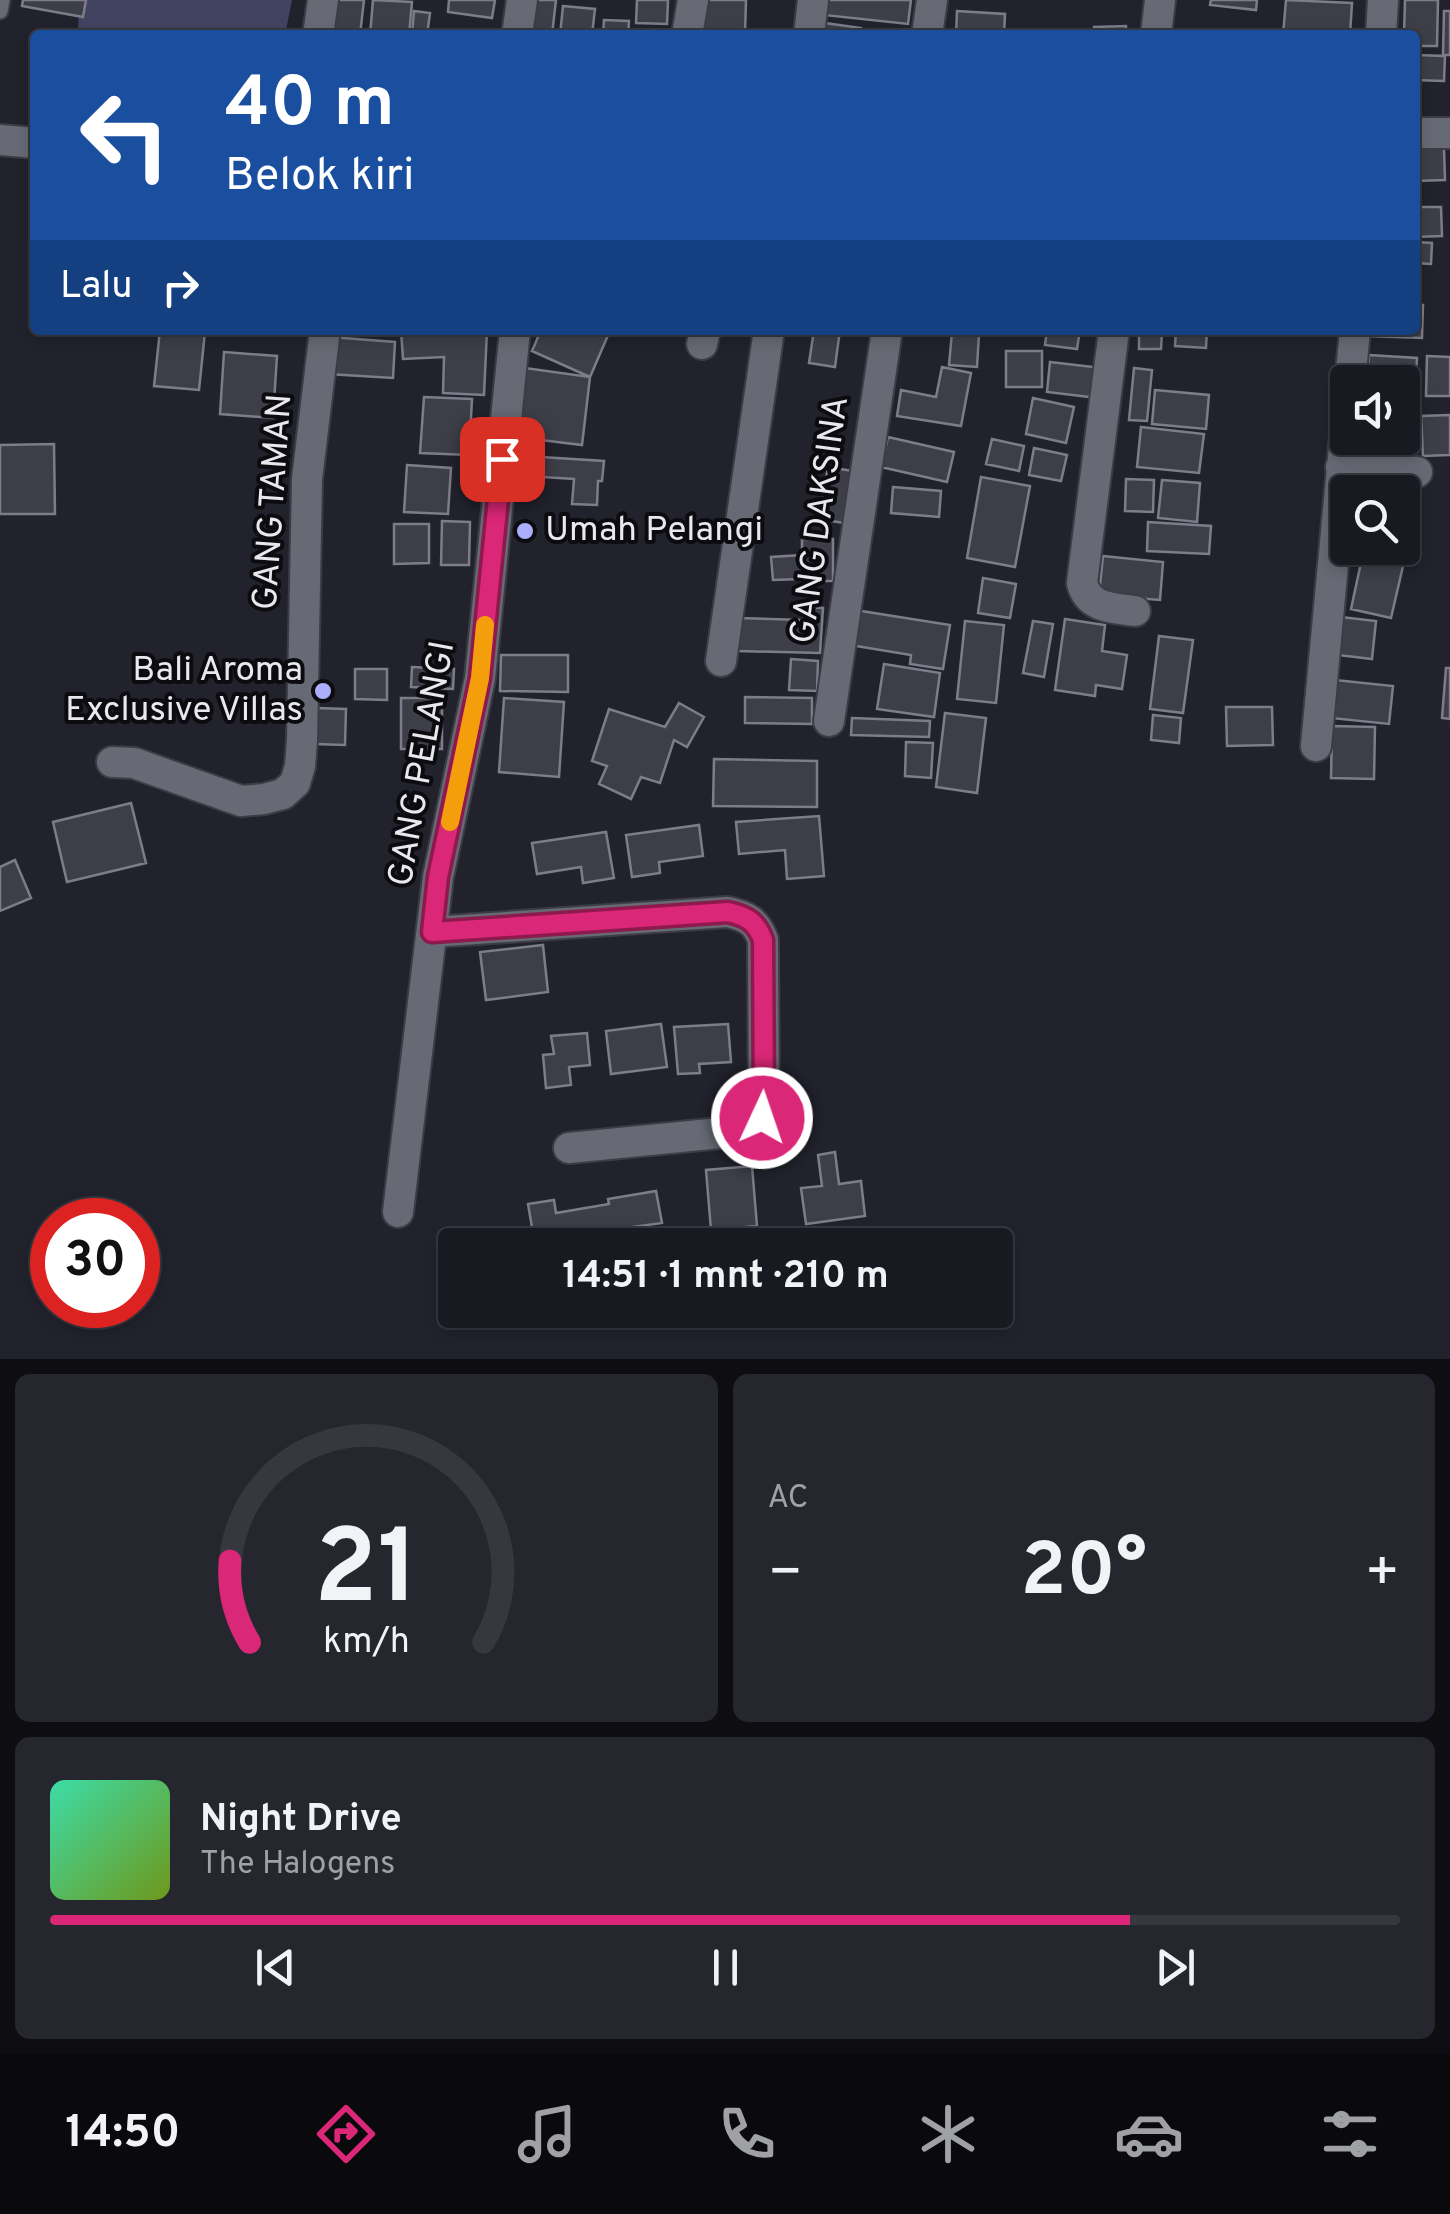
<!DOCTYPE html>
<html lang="id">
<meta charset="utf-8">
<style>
:root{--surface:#191a21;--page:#26272e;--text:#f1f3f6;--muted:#9fa1a5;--line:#37383f;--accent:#db2777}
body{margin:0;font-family:Overpass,sans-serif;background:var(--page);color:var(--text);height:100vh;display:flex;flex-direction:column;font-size:38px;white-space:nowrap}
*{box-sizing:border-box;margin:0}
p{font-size:32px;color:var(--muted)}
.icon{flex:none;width:55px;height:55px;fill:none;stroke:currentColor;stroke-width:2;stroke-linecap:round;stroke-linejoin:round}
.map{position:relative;height:1359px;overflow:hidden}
.sheet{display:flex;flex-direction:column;gap:15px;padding:15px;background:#0e0e12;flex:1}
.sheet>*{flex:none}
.banner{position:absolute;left:30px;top:30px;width:1390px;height:305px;border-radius:10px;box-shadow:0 5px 15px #0003,0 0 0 2px var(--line);background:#1a4fa0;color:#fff;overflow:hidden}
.tools{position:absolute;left:1330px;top:365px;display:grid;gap:20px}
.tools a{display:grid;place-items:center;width:90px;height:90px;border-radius:10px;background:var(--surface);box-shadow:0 5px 15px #0003,0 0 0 2px var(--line);font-size:50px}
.speed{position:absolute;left:30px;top:1198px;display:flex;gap:20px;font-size:50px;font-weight:700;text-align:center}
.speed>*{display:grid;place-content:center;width:130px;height:130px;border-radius:50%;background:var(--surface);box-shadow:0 5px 15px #0003,0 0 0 2px var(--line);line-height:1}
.speed .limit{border:15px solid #d22;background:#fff;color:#111}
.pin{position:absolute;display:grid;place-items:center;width:85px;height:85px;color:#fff;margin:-42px;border-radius:20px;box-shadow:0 5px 15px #0006}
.me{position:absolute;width:110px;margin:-55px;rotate:3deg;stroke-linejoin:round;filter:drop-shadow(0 0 8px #0008)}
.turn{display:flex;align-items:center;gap:35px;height:210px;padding:0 30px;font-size:45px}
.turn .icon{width:130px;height:130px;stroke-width:2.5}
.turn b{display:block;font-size:70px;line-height:85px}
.then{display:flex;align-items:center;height:95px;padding:0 30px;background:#0003;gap:20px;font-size:38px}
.big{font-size:75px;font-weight:700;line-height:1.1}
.sheet .card{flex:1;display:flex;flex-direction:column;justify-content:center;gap:15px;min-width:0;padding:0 35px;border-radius:15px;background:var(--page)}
.sheet .dial{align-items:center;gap:0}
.dial svg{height:260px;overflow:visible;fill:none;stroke:var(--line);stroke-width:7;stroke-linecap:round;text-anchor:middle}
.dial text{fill:var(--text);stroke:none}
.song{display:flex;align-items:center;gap:30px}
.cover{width:120px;height:120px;border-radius:15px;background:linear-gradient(135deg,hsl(160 70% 55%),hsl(80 70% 35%))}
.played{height:10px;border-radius:5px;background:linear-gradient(90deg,var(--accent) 80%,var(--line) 80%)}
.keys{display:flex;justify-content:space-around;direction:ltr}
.heat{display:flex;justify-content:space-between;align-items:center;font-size:55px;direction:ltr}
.sheet .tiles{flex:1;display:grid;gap:15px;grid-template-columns:1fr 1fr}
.card:last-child{grid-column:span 2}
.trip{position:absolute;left:438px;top:1228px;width:575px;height:100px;border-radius:10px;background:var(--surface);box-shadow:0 5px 15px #0003,0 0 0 2px var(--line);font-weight:700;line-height:100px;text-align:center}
.menu{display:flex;height:160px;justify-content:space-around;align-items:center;background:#0a0a0d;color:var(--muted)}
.menu .icon{width:70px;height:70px}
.menu .selected{color:var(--accent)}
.menu b{font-size:45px;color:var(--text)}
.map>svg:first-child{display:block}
.green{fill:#424360}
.building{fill:#3d3e48;stroke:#7c7d89;stroke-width:2.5}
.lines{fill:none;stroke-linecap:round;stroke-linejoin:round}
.lane-casing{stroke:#3c3d44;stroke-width:19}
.street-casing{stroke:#3c3d44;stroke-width:34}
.secondary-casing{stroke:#3c3d44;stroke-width:34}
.lane{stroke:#676974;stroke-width:15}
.street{stroke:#676974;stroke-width:30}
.secondary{stroke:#676974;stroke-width:30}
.route-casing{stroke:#8e194d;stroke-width:25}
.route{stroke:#db2777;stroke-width:18}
.slow{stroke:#f59e0b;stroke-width:18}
.poi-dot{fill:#abaffb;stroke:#0c0c10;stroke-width:4}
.labels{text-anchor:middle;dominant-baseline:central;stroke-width:8;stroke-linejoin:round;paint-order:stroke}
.street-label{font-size:35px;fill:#e8e9f0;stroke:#0c0c10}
.poi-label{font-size:35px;fill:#e8e9f0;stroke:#0c0c10;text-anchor:start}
</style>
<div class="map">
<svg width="1450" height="1359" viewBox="0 0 1450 1359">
<rect width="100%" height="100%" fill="#21222c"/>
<!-- green -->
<path class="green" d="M 79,0 L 292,0 L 285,35 L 78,35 Z"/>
<!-- building -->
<path class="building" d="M 23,0 L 86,0 L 83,17 L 22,6 Z
M 332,0 L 364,0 L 360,35 L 327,35 Z
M 373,0 L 412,2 L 409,35 L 370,35 Z
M 449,0 L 495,0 L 492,18 L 448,12 Z
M 529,0 L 556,0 L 552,35 L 526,35 Z
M 637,0 L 668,0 L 667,24 L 636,23 Z
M 695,0 L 746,0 L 745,35 L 694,34 Z
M 826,0 L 911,0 L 908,24 L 824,15 Z
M 1211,0 L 1257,0 L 1256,10 L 1210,5 Z
M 1286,0 L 1352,3 L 1350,35 L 1283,35 Z
M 1405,0 L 1438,0 L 1437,46 L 1415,46 L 1415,35 L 1404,35 Z
M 563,6 L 595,9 L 592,35 L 560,35 Z
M 414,11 L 430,13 L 427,35 L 412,35 Z
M 957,11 L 1005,14 L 1004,35 L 956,35 Z
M 1444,11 L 1450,11 L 1450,55 L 1443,55 Z
M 604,20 L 629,21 L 628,35 L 603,35 Z
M 825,23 L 861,28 L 860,35 L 823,35 Z
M 1126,26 L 1126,35 L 1095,35 L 1094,27 Z
M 1415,55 L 1445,56 L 1444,81 L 1415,80 Z
M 1444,148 L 1445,180 L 1415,181 L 1415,149 Z
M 1415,207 L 1441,207 L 1442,236 L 1415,237 Z
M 1415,242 L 1432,243 L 1431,264 L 1415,263 Z
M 1415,305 L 1423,305 L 1422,338 L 1367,336 L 1367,330 L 1415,330 Z
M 160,330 L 205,332 L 199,390 L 154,386 Z
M 401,330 L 487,330 L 484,395 L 443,393 L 444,357 L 403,359 Z
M 541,330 L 601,330 L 609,333 L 590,377 L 532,351 Z
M 814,330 L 840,330 L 835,367 L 809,363 Z
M 1047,330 L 1080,330 L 1077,349 L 1045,345 Z
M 1176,330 L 1207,330 L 1206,348 L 1175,346 Z
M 1139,331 L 1162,331 L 1161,349 L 1139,349 Z
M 952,332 L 979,334 L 977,367 L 949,365 Z
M 330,337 L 395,342 L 393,378 L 328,374 Z
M 1006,351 L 1042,351 L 1042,387 L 1006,387 Z
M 224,352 L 277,356 L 273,418 L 220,414 Z
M 1369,355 L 1417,358 L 1412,446 L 1363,444 L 1364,438 L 1402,438 L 1402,382 L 1367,382 Z
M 1427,356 L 1450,357 L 1450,396 L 1426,396 Z
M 1050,362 L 1102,368 L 1098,398 L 1047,392 Z
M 942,367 L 971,373 L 961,426 L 897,416 L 901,390 L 936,397 Z
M 525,368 L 590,377 L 582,445 L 516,437 Z
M 1134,368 L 1152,370 L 1147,421 L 1129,420 Z
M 1155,390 L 1209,395 L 1206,429 L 1152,424 Z
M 424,397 L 472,399 L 469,455 L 420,453 Z
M 1033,398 L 1074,407 L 1066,443 L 1026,434 Z
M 1450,415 L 1450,455 L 1423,456 L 1421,416 Z
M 1141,427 L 1204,434 L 1199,473 L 1137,467 Z
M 888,437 L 954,452 L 947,482 L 881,467 Z
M 992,439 L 1024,446 L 1019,471 L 986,464 Z
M 54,444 L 55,514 L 0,514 L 0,445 Z
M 1034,448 L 1067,455 L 1061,481 L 1029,475 Z
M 509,455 L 604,461 L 602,481 L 598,481 L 597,505 L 572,504 L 574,479 L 543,477 L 542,489 L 506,485 Z
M 407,465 L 451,468 L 448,514 L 404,512 Z
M 828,467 L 853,471 L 844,523 L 819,519 Z
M 981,477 L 1030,486 L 1015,567 L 967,558 Z
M 1126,479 L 1154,480 L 1153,512 L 1125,511 Z
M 1162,480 L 1200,483 L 1197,522 L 1158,518 Z
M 893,487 L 941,491 L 939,517 L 891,513 Z
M 442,521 L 470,522 L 469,565 L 441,565 Z
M 1148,522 L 1211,526 L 1209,554 L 1147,551 Z
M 394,524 L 429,524 L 429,563 L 394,564 Z
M 802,539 L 833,539 L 833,581 L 802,581 L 802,579 L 773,580 L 771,557 L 802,555 Z
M 1103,556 L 1163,562 L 1160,600 L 1099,595 Z
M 1362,558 L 1403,566 L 1391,618 L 1351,609 Z
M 983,578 L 1016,584 L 1010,618 L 978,613 Z
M 804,607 L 823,608 L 820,653 L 738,651 L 739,618 L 803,620 Z
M 855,610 L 950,625 L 943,669 L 910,664 L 911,655 L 850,645 Z
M 1341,617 L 1376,621 L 1372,659 L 1338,655 Z
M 1065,619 L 1105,625 L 1102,651 L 1127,655 L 1122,689 L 1096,685 L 1095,696 L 1055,690 Z
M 965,621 L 1004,625 L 996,703 L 957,699 Z
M 1033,621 L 1053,624 L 1044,677 L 1023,673 Z
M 1159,636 L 1193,640 L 1183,713 L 1150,709 Z
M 501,655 L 568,655 L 568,692 L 500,691 Z
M 791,659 L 818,661 L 817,691 L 789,690 Z
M 884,664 L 940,673 L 934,717 L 877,709 Z
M 412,667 L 454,669 L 453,689 L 411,687 Z
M 1446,668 L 1450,668 L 1450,719 L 1442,718 Z
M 355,669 L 387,669 L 387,700 L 355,699 Z
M 1335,680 L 1393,686 L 1389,724 L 1331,718 Z
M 745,697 L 812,698 L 812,724 L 745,723 Z
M 401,698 L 442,698 L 442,749 L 401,749 Z
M 504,698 L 564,702 L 559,777 L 499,772 Z
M 679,703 L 704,717 L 687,747 L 674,740 L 660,783 L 641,777 L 631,799 L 599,784 L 607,766 L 592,761 L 609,709 L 665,727 Z
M 1226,707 L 1272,707 L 1273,745 L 1227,746 Z
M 315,708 L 346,709 L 345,745 L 314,744 Z
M 945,713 L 986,718 L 977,793 L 936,787 Z
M 1153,715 L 1181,718 L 1179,743 L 1151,740 Z
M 852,718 L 930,721 L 929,737 L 851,735 Z
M 1332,726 L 1375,727 L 1374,779 L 1331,778 Z
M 906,742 L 933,743 L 931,778 L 905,776 Z
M 714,759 L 817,761 L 817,807 L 713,806 Z
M 131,803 L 146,863 L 67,882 L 53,822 Z
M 819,816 L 824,876 L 787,879 L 785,850 L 739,854 L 736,822 Z
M 699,825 L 703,856 L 659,862 L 660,873 L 632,877 L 626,835 Z
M 606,832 L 614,878 L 583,883 L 581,867 L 537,874 L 532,843 Z
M 15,860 L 31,898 L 0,911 L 0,867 Z
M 543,945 L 548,992 L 486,1000 L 480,952 Z
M 661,1024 L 667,1067 L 611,1074 L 606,1031 Z
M 728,1024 L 731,1062 L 699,1064 L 700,1073 L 678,1074 L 674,1027 Z
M 587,1033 L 590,1065 L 569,1067 L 571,1085 L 546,1088 L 543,1055 L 554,1054 L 551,1036 Z
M 835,1152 L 839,1184 L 861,1181 L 865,1216 L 806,1224 L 801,1188 L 822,1186 L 818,1155 Z
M 752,1166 L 757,1226 L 711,1230 L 706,1170 Z
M 656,1191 L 662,1223 L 561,1237 L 562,1242 L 535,1245 L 528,1204 L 554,1200 L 556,1213 L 609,1204 L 608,1199 Z"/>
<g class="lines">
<!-- lane casing -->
<g class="lane-casing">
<path id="lane" d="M 0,11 L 2,0"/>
</g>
<!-- street casing -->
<g class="street-casing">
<path id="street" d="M 318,35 L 323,0
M 517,35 L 522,0
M 687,35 L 693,0
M 809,35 L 813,0
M 927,35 L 932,0
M 1156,35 L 1160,0
M 1381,35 L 1383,0
M 1114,330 L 1082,583 C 1088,608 1112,608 1135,611
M 702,344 L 705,330
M 1350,382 L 1355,330
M 1341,467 L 1417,472
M 721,661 L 769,330
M 829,721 L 887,330
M 1316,746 L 1348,404
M 112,762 L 134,763 L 241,801 L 264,799 L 283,794 L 295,783 L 300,766 L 302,740 L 307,479 L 325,330
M 432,932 L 727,912 C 747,916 756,921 763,940 L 764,1109 L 762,1118 L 751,1130 L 569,1148
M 398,1212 L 438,877 L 480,678 L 515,330"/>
</g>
<!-- secondary casing -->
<g class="secondary-casing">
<path id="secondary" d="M 1415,133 L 1450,133
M 0,140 L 35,143"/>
</g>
<!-- lane -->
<use href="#lane" class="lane"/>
<!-- street -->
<use href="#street" class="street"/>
<!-- secondary -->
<use href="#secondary" class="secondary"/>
</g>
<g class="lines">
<!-- route casing -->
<g class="route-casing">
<path id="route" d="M 502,459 L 480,678 L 438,877 L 432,932 L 728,912 C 746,916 756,921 763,940 L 764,1109 L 762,1118"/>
</g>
<!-- route -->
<use href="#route" class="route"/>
<!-- slow -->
<path class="slow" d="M 450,822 L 480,678 L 485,625"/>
</g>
<!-- markers -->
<g class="poi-dot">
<circle cx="525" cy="531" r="10"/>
<circle cx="323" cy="691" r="10"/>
</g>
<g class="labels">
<!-- street labels -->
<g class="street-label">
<text transform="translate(274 502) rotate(-86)">GANG TAMAN</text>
<text transform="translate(821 520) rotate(-82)">GANG DAKSINA</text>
<text transform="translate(423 764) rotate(-80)">GANG PELANGI</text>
</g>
<!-- poi labels -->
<g class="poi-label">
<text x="545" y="531">Umah Pelangi</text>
<text x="303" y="671" text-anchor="end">Bali Aroma<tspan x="303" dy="40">Exclusive Villas</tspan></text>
</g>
</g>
</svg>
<div class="tools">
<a><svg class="icon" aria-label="sound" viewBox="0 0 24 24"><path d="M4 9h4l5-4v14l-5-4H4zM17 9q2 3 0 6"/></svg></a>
<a><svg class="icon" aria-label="search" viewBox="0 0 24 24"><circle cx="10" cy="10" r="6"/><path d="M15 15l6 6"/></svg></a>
</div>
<div class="speed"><div class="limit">30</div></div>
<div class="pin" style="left:502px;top:459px;background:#d93025"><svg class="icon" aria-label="arrive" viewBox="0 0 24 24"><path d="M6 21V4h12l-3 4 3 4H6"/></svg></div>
<svg class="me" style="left:762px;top:1118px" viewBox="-20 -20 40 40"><circle r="17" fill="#db2777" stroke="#fff" stroke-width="3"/><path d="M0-11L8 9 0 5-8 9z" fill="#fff"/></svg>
<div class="trip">14:51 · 1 mnt · 210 m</div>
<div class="banner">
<div class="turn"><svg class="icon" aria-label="left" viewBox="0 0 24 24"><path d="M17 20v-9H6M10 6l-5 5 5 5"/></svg><div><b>40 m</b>Belok kiri</div></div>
<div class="then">Lalu<svg class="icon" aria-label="right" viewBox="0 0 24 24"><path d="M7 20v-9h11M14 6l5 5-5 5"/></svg></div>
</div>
</div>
<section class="sheet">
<div class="tiles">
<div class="card dial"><svg viewBox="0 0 100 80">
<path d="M14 69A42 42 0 1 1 86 69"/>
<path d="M14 69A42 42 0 0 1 8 44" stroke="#db2777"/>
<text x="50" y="56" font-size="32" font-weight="700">21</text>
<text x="50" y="72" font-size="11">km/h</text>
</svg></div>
<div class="card"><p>AC</p>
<div class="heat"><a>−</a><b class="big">20°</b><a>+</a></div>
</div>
<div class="card">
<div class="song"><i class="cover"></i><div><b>Night Drive</b><p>The Halogens</p></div></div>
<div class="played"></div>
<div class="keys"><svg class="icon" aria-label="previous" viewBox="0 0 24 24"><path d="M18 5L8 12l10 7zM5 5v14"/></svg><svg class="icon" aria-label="pause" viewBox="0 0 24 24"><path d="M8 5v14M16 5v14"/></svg><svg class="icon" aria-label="next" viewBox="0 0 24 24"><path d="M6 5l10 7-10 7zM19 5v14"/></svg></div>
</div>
</div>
</section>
<nav class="menu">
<b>14:50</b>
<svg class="icon selected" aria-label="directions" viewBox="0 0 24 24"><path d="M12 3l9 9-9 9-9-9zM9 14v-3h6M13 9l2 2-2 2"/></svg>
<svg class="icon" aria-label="music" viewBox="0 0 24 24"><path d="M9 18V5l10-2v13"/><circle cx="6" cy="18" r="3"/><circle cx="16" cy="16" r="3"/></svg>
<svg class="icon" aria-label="phone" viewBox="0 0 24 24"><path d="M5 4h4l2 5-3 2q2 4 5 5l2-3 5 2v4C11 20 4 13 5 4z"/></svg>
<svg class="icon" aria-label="climate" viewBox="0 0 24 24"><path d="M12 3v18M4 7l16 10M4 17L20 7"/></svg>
<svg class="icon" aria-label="car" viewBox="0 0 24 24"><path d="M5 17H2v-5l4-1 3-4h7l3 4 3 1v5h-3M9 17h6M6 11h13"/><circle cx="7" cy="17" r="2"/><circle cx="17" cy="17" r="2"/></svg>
<svg class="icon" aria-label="filters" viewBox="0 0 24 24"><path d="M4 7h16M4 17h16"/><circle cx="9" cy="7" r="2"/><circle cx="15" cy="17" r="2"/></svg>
</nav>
